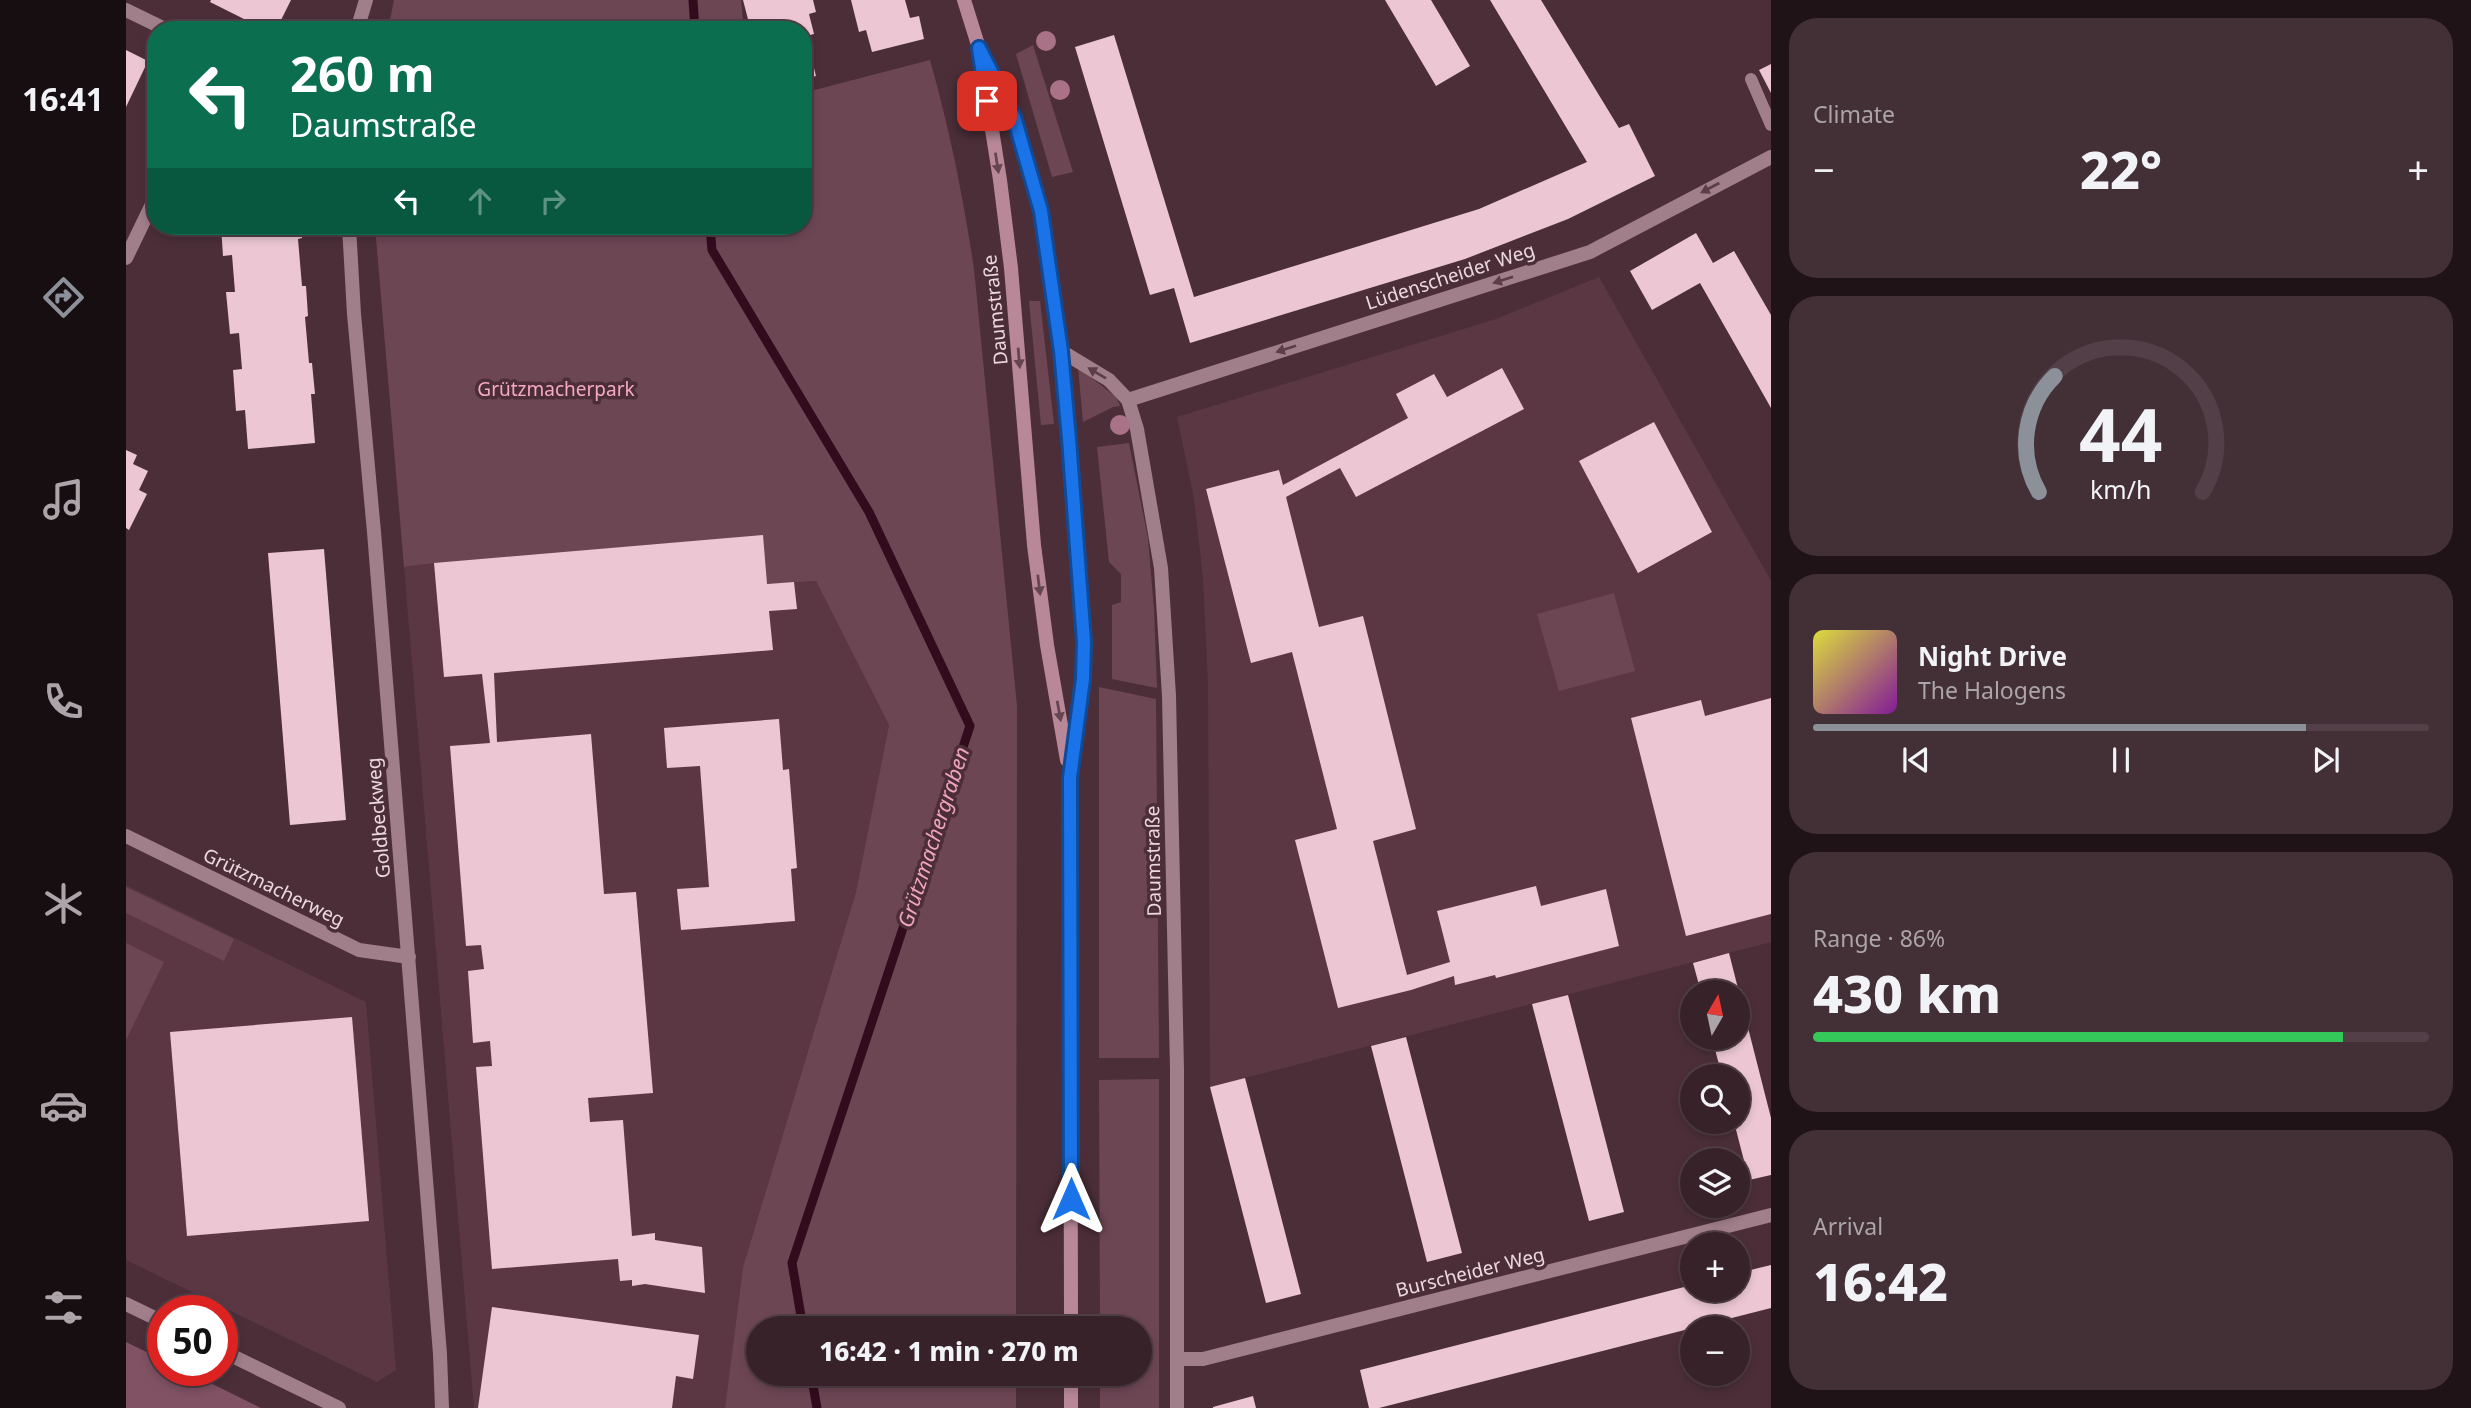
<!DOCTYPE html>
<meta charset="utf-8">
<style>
:root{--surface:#38222a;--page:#432f36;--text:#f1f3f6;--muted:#aba4a8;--line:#523f47;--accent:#8c9099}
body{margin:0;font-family:"Noto Sans",sans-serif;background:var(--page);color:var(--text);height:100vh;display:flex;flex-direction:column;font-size:26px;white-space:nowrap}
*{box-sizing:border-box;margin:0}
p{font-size:23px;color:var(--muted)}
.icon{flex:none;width:38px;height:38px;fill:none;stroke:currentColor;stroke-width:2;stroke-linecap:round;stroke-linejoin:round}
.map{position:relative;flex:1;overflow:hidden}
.panel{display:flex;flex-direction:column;gap:18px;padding:18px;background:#1f1317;width:700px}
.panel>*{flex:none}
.hud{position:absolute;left:21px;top:21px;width:665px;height:214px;border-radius:28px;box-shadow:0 4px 10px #0003,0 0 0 2px var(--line);background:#0b6e4f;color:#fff;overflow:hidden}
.needle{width:46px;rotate:9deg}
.buttons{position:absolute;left:1554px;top:980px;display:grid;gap:14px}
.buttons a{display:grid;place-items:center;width:70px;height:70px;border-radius:50%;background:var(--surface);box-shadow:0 4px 10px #0003,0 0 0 2px var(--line);font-size:35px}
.speed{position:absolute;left:21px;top:1295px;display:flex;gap:14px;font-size:35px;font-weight:700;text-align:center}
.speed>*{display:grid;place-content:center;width:91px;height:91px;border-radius:50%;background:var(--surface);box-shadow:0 4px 10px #0003,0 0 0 2px var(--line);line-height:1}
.speed .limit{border:10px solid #d22;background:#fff;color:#111}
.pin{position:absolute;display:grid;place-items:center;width:60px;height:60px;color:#fff;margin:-30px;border-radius:14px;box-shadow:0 4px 10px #0006}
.me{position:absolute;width:77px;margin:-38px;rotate:0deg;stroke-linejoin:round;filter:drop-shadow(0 0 5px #0008)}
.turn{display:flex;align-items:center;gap:24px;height:147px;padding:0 28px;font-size:32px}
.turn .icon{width:91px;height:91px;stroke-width:2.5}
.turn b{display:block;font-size:49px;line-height:60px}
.lanes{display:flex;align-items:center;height:66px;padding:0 28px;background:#0003;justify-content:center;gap:35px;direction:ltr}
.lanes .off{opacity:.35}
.big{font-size:52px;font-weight:800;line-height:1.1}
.panel .tile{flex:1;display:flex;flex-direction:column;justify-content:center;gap:10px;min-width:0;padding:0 24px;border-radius:28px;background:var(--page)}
.panel .dial{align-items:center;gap:0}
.dial svg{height:182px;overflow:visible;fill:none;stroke:var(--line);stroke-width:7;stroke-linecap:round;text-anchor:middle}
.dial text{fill:var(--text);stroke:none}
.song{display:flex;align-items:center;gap:21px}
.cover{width:84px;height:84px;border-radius:10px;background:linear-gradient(135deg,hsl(60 70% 55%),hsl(290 70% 35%))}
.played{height:7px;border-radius:4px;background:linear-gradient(90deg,var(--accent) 80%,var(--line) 80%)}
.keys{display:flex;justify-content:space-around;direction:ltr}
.heat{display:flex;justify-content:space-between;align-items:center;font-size:38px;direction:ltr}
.charge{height:10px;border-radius:5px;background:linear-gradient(90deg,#34c759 86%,var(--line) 0)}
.trip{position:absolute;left:620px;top:1316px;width:406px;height:70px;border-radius:35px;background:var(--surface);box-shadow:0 4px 10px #0003,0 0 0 2px var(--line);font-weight:800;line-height:70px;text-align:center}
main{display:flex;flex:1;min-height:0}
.tabs{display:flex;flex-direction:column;width:126px;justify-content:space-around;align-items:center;background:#160e11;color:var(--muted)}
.tabs .icon{width:49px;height:49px}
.tabs .on{color:var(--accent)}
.tabs b{font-size:32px;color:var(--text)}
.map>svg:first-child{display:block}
.built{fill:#5b3744}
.green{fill:#6d4654}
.forest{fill:#805263}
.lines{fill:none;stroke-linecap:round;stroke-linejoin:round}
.stream{stroke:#320b1d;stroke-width:9}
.building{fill:#ecc7d3}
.service{stroke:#a07e8a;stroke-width:12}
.minor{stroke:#a07e8a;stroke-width:14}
.secondary{stroke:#b88899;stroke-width:14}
.tree{fill:#a97286}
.oneway{fill:#664450}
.oneway2{fill:#5c3e48}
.route-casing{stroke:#114b97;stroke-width:18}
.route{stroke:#1a73e8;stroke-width:12}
.labels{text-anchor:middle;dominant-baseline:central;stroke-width:7;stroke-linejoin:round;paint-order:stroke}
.street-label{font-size:19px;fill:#ecd9df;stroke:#4b2e38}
.park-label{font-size:19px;fill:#f6a9c5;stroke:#4b2e38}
.water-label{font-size:21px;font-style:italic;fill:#f0a4c0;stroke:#4b2e38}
</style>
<main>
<nav class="tabs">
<b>16:41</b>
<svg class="icon on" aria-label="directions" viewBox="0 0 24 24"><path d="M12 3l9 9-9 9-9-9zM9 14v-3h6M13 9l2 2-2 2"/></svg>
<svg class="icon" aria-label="music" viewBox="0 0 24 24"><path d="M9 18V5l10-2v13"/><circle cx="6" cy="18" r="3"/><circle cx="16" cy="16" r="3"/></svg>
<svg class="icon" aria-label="phone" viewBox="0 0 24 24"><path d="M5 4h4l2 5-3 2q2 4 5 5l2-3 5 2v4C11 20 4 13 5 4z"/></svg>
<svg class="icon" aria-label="climate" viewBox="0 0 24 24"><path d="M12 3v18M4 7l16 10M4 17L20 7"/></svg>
<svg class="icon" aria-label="car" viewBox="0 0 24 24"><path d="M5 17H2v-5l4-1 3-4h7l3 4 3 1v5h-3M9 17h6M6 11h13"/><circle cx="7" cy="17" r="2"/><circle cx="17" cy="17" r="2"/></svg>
<svg class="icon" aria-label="filters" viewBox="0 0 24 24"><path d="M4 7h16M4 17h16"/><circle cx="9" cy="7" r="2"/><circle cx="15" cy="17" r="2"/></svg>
</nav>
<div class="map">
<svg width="1645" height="1408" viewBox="0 0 1645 1408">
<rect width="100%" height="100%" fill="#4b2e38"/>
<!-- built -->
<path class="built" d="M 1473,277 L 1645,581 L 1645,942 L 1084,1087 L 1082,685 L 1077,578 L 1068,498 L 1051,417 L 1370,319 Z
M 308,563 L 641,584 L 690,581 L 763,725 L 730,892 L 617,1267 L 599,1408 L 348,1408 L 278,567 Z
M 0,885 L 240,1002 L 270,1370 L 251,1382 L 0,1260 Z"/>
<!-- green -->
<path class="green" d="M 268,0 L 615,0 L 618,30 L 262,30 Z
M 907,45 L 947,172 L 926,177 L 890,54 Z
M 804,60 C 824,131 837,196 848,269 L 891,706 L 890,1328 L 632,1328 L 632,1374 L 890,1374 L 890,1408 L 599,1408 L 617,1267 L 730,892 L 763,725 L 690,581 L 641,584 L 308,563 L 278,567 L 249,226 L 677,226 L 677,93 Z
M 903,301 L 914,301 L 928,424 L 915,425 Z
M 952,367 L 990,397 L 994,406 L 987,407 L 957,422 Z
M 1003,443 L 1022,538 L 1028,610 L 1031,688 L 986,679 L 986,605 L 995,602 L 995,574 L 983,562 L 971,447 Z
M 1488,593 L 1509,671 L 1433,691 L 1411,614 Z
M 973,687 L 1030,699 L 1033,1058 L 973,1058 Z
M 0,887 L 108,939 L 98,961 L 0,913 Z
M 0,943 L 38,962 L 0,1040 Z
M 1033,1079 L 1033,1408 L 974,1408 L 974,1374 L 1013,1374 L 1013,1328 L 974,1328 L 973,1080 Z"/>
<!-- forest -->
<path class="forest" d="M 0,1342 L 37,1360 L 37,1370 L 58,1370 L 135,1408 L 0,1408 Z"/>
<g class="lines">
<!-- stream -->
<path class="stream" d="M 567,0 L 569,30
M 584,226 L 586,250 L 743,512 L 844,726 L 666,1263 L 677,1328
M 685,1374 L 691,1408"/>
</g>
<!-- building -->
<path class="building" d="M 85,0 L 165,0 L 150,30 L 140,30 L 84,2 Z
M 617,0 L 687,0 L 690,12 L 683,14 L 688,34 L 680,36 L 690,76 L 677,79 L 677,30 L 642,30 L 640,24 L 624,27 Z
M 725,0 L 779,0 L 784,18 L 793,16 L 798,39 L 746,52 L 740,30 L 733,32 Z
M 1259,0 L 1305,0 L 1344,66 L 1310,86 Z
M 1364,0 L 1415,0 L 1493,128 L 1503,124 L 1529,176 L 1442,219 L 1339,259 L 1064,343 L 1048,288 L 1024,295 L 949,47 L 988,35 L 1068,297 L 1353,209 L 1461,162 Z
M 0,50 L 22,61 L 0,107 Z
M 1645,64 L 1645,93 L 1633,70 Z
M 95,226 L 175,226 L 176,238 L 172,239 L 176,286 L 180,286 L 182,316 L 179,317 L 183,363 L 186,363 L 189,394 L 185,394 L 189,443 L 122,449 L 119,410 L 110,411 L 107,370 L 116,369 L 113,333 L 104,334 L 100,292 L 109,292 L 106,255 L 97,256 Z
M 1570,233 L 1587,263 L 1608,251 L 1645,315 L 1645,408 L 1574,283 L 1526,310 L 1504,271 Z
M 1376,368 L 1398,409 L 1230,497 L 1214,468 L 1160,497 L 1193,627 L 1237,616 L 1290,829 L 1247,841 L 1281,975 L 1324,962 L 1311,911 L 1410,886 L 1415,906 L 1480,889 L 1493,946 L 1370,978 L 1369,975 L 1329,985 L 1328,976 L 1285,990 L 1212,1008 L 1169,840 L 1211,829 L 1166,652 L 1125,663 L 1080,489 L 1153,470 L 1157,485 L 1282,418 L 1270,394 L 1308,374 L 1321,397 Z
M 1528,422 L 1586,532 L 1512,573 L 1453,461 Z
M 0,450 L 11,455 L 7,464 L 22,471 L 13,490 L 21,494 L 3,530 L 0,528 Z
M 637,535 L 641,584 L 668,582 L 671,609 L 643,611 L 647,650 L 368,673 L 371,742 L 465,734 L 478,894 L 510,892 L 527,1093 L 462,1098 L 464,1122 L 497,1120 L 506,1236 L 529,1233 L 529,1240 L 576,1247 L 579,1293 L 519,1284 L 506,1286 L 506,1280 L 494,1281 L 492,1259 L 366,1269 L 350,1067 L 366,1066 L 364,1041 L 347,1043 L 342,971 L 358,969 L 355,945 L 340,946 L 324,746 L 364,743 L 356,674 L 318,677 L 308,563 Z
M 198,549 L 220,820 L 164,825 L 142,553 Z
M 1645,698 L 1645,914 L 1560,936 L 1505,718 L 1575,700 L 1579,716 Z
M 653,719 L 657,770 L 663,769 L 671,868 L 665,869 L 669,921 L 555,930 L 551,889 L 583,887 L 574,766 L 541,768 L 538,728 Z
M 1603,953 L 1645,1118 L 1645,1175 L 1623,1180 L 1608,1122 L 1612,1122 L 1612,1076 L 1596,1076 L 1586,1038 L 1612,1038 L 1612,992 L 1575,992 L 1567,963 Z
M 1442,995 L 1498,1212 L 1463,1221 L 1406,1004 Z
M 226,1017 L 243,1221 L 61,1236 L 44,1032 Z
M 1280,1037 L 1336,1253 L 1301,1262 L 1245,1046 Z
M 1119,1078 L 1175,1294 L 1140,1303 L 1084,1087 Z
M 1645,1265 L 1645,1308 L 1253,1408 L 1243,1408 L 1234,1370 L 1566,1285 L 1566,1290 L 1612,1290 L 1612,1273 Z
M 366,1307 L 573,1335 L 567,1379 L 550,1376 L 546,1408 L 352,1408 Z
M 1127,1396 L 1130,1408 L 1087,1408 L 1087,1407 Z"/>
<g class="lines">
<!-- service -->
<path class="service" d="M 1625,79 L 1645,125"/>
<!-- minor -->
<path class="minor" d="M 0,10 L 41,30
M 231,30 L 240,0
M 223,226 L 228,314 L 248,532 L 314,1354 L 316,1408
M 0,258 L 30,196
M 935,351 L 983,380 L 1002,400 L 1011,429 L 1035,568 L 1043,696 L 1051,1069 L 1051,1408
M 1002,400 L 1464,252 L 1645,157
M 0,836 L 233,950 L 283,957
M 0,1304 L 37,1322
M 96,1351 L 213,1408
M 1051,1359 L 1077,1359 L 1645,1215"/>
<!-- secondary -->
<path class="secondary" d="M 838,0 L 853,48 L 874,180 L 885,268 L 908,545 L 921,645 L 941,760
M 853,48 L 888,117 L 915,211 L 935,351 L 958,642 L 956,679 L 944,778 L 945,1328
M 945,1374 L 945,1408"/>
</g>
<!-- trees -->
<g class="tree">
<circle cx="920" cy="41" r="10"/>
<circle cx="934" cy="90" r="10"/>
<circle cx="994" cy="425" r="10"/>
</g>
<!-- one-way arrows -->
<defs><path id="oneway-solid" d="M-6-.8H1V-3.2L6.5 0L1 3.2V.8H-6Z" transform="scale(1.75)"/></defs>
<g class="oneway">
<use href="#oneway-solid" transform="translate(871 163) rotate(81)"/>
<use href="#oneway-solid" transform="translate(893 358) rotate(85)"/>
<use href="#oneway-solid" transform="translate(913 585) rotate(83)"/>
<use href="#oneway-solid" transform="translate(933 711) rotate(80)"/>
</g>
<g class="oneway2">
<use href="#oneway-solid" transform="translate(1584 188) rotate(152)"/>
<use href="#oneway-solid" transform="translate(1377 280) rotate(162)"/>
<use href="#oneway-solid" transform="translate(1160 349) rotate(162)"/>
<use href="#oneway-solid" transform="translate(971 373) rotate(-149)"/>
</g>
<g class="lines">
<!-- route casing -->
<g class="route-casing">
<path id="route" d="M 861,101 L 853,48 L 888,117 L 915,211 L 935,351 L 943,439 L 958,642 L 957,679 L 944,778 L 945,1199"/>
</g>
<!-- route -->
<use href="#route" class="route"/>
</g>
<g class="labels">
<!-- street labels -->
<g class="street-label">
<text transform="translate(1324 276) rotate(-18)">Lüdenscheider Weg</text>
<text transform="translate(869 310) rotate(-96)">Daumstraße</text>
<text transform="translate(252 818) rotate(-95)">Goldbeckweg</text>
<text transform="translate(1027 861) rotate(-91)">Daumstraße</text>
<text transform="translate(148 887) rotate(26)">Grützmacherweg</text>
<text transform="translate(1344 1272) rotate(-14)">Burscheider Weg</text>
</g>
<!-- park labels -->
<g class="park-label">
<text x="430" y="389">Grützmacherpark</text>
</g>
<!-- water labels -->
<g class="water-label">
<text transform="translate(807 837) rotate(-72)">Grützmachergraben</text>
</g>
</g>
</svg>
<div class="buttons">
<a><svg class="needle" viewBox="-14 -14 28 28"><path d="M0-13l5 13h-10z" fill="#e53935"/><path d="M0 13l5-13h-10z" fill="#aba4a8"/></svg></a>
<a><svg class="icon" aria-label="search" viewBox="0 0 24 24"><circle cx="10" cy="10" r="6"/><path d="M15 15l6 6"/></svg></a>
<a><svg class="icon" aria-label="layers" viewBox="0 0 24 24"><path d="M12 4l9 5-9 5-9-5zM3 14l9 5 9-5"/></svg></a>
<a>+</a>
<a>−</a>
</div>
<div class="speed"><div class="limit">50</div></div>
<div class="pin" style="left:861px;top:101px;background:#d93025"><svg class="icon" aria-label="arrive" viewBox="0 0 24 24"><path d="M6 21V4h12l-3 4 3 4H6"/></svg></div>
<svg class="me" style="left:945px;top:1199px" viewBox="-20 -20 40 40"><path d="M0-17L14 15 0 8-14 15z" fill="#1a73e8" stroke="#fff" stroke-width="4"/></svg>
<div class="trip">16:42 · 1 min · 270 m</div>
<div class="hud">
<div class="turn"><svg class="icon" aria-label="left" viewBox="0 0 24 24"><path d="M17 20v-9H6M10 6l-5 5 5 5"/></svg><div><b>260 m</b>Daumstraße</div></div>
<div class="lanes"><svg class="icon" aria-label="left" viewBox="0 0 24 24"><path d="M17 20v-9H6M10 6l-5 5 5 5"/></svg><svg class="icon off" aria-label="ahead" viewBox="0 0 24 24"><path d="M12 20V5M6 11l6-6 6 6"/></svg><svg class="icon off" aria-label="right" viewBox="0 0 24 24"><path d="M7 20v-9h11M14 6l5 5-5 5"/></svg></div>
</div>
</div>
<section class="panel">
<div class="tile"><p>Climate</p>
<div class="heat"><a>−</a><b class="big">22°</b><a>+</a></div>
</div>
<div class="tile dial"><svg viewBox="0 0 100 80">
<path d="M14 69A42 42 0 1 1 86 69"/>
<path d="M14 69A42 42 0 0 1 21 18" stroke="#8c9099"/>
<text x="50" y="56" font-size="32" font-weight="700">44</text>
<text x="50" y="72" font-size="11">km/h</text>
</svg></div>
<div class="tile">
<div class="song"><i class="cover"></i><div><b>Night Drive</b><p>The Halogens</p></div></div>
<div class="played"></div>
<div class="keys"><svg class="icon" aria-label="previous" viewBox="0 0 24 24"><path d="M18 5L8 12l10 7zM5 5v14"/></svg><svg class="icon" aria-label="pause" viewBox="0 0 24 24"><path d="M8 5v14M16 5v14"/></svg><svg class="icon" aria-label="next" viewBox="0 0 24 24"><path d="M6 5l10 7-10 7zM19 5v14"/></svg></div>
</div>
<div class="tile"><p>Range · 86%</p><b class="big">430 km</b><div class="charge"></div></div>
<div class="tile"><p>Arrival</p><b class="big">16:42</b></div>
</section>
</main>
